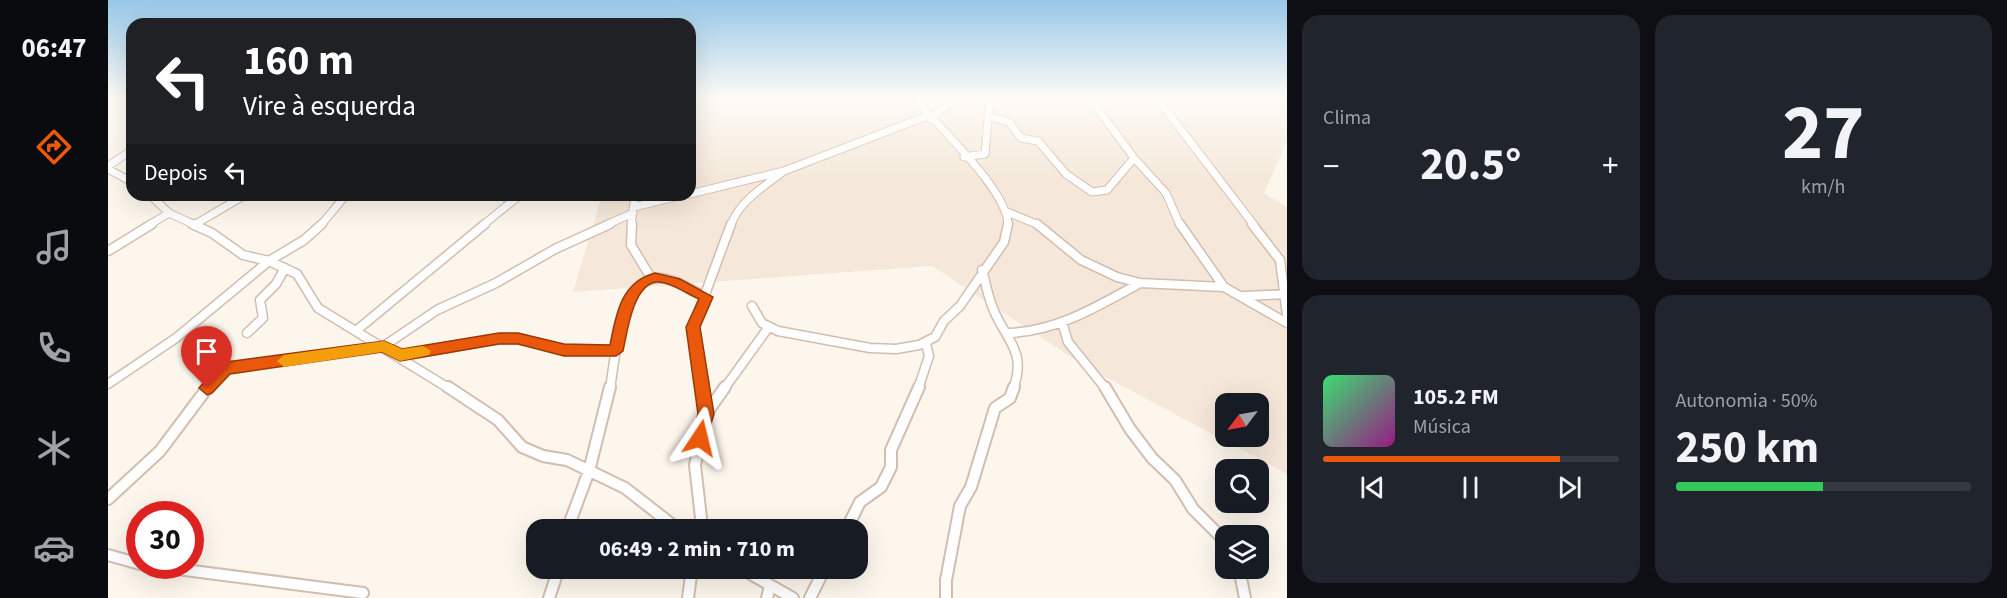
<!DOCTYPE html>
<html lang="pt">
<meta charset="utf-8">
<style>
:root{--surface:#171b24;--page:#20242c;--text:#f1f3f6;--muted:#9ea1a6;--line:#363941;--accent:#ea580c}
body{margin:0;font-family:"Source Sans 3",sans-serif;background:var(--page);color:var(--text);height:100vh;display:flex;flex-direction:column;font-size:22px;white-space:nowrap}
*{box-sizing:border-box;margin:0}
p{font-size:20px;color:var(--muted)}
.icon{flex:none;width:33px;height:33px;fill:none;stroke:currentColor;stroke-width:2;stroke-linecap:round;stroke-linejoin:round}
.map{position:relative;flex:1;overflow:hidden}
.sheet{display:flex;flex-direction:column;gap:15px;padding:15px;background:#0d0f14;width:720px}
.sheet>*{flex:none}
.top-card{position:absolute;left:18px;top:18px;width:570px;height:183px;border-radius:18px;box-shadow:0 6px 24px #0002;background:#202124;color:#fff;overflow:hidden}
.needle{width:39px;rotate:238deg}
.tools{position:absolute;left:1107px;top:393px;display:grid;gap:12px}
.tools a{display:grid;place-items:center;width:54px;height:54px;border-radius:12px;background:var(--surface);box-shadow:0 6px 24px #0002;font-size:30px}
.speed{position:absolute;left:18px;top:501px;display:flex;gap:12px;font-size:30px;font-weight:700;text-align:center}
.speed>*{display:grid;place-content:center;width:78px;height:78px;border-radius:50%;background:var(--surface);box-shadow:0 6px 24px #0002;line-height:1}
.speed .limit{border:9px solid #d22;background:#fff;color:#111}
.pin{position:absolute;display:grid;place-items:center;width:51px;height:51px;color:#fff;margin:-62px -26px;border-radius:50% 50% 50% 0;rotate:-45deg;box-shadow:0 0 6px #0007}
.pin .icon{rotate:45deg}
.me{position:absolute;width:66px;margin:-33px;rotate:10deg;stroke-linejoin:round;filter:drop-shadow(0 0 4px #0008)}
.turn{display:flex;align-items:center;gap:21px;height:126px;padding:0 18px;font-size:27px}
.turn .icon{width:78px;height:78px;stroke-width:2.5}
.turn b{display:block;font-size:42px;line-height:51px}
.then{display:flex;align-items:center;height:57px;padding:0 18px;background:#0003;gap:12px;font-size:22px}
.big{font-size:45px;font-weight:700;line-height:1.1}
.sheet .tile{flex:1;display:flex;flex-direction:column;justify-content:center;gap:9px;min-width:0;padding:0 21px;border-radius:18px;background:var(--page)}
.sheet .dial{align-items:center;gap:0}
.dial b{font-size:78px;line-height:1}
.song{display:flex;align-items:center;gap:18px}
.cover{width:72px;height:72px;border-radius:9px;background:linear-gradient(135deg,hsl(140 70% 55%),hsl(310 70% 35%))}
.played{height:6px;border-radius:3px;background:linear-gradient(90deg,var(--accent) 80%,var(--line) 80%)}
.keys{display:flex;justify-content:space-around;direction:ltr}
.heat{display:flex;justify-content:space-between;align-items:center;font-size:33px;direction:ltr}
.charge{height:9px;border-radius:4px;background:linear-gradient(90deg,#34c759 50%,var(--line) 0)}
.sheet .tiles{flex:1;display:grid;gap:15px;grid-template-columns:repeat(2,1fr)}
.trip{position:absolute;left:418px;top:519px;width:342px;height:60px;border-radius:18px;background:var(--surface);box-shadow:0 6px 24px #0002;font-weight:700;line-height:60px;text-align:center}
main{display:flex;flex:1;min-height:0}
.tabs{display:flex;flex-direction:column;width:108px;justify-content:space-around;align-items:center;background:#090b0e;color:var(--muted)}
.tabs .icon{width:42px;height:42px}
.tabs .current{color:var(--accent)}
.tabs b{font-size:27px;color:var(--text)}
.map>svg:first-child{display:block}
.residential{fill:#f5e8da;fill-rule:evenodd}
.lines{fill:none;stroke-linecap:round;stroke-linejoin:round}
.minor-far2-casing{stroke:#d1beb0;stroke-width:9}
.minor-far1-casing{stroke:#d1beb0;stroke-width:11}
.minor-casing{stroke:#d1beb0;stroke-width:14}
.minor-far2{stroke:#fff;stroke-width:7}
.minor-far1{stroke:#fff;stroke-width:8}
.minor{stroke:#fff;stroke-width:10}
.route{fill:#ea580c;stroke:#983908;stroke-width:1.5}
.slow{fill:#f59e0b}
</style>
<main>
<nav class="tabs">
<b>06:47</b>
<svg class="icon current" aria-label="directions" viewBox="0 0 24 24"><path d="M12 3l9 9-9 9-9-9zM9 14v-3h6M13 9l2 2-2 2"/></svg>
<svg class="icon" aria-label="music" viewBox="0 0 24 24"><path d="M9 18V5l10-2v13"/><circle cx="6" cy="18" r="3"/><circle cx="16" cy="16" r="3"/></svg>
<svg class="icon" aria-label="phone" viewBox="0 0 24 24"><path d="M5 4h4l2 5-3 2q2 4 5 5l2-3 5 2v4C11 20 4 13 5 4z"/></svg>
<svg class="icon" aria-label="climate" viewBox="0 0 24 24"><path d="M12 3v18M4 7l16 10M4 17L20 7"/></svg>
<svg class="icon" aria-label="car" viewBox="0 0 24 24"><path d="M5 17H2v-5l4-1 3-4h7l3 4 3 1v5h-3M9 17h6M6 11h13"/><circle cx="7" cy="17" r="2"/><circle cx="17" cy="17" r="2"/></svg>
</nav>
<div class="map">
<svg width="1179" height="598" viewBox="0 0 1179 598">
<rect width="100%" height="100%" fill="#fdf6ec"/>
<!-- residential -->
<path class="residential" d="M 611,97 L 1179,97 L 1179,141 L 1156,193 L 1179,207 L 1179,474 L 977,366 L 824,266 L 465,292 L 494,195 L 582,195 L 582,105 ZM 1118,404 L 1150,404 L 1150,436 L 1118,436 Z"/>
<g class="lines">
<!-- minor-far2 casing -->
<g class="minor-far2-casing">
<path id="minor-far2" d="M 806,97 C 829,126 900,190 900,225
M 981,97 L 1026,158 L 1058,193 L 1072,225
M 1048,97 L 1146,225
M 880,116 L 901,122 L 913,138 L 930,141 L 958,174 L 984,192 L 999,190 L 1026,158
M 822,119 L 849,97
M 856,157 L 877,154 L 882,97
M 0,166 L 24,150
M 0,169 L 24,182
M 582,194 L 676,171 L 819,116
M 42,195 L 61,213 L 87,225
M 388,195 L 406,200
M 526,207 L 575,195
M 899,212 L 931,225
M 41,225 L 61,213
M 86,225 L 137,195
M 213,225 L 238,195
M 375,225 L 412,195
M 498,225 L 525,213
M 523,225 L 527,195
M 623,225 C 631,201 657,186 676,171"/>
</g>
<!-- minor-far1 casing -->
<g class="minor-far1-casing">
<path id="minor-far1" d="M 84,224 L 104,233 L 135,255 L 161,261 L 189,274 L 210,308 L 342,389
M 524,224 L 523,245 L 543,278
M 929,224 L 973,260 L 1009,277 L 1032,283 L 1116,287 L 1179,323
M 1072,224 L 1116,287
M 1144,224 L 1172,260 L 1179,315
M 86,225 L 88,224
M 0,251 L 44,224
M 874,270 C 878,283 880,298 886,311 C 899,341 919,352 905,389
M 1136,296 L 1178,294
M 644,306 L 654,323 L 670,331 L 762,348 L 788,349 L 811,345 L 827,337 L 836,321 L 852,306 L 896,242 L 900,224
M 954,322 L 960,342 L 998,389
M 249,330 L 377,224
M 139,333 L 155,318 L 152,300 L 168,284 L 177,268
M 901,333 C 950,331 990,306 1032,283
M 292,356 L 391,339 L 410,339 L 456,350 L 508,350
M 0,384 L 68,338 L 161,261 L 196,240 L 214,224
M 99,389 L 118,368 L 276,346 L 329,310 L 388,283 L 447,249 L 502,224
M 502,389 C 507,359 512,278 551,278 C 565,278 585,291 598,297
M 594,389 L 585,327 L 623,224
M 616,389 L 660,328
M 810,389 L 821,356 L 818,344"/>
</g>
<!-- minor casing -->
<g class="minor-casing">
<path id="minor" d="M 340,387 L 390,420 L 414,447 L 435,456 L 459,460 L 517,488 L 571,530
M 997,387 L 1022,429 L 1044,458 L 1067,480 L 1085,509 L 1118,542
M 598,414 L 617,387
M 0,499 L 52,451 L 100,387
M 459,530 L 481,471 L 502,387
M 591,530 L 593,518 L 587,465 L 598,414 L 594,387
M 738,530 L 752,502 L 773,487 L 783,467 L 783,450 L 811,387
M 0,555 L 32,564
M 46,566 L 255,593
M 632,568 L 685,598
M 1131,568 L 1137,598
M 441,598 L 451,568
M 580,598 L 584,568
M 659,598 L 662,586
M 702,598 L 717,568
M 838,598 L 838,580 L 852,506 L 863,487 L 887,408 L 902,398 L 906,387"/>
</g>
<!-- minor-far2 -->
<use href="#minor-far2" class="minor-far2"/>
<!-- minor-far1 -->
<use href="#minor-far1" class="minor-far1"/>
<!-- minor -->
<use href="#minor" class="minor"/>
</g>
<!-- sky -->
<linearGradient id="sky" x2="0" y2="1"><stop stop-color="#97c7e8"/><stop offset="0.54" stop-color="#fefbf6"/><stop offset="1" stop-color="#fefbf6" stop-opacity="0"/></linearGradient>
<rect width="1179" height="181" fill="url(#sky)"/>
<!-- route -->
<path class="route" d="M 547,273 L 572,279 L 605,297 L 592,327 L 606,414 L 597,443 L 586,443 L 583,438 L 590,414 L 578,327 L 591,299 C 579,294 561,281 548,282 C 525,285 519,333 515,351 L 508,356 L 456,356 L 410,344 L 391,344 L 292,361 L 274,352 L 122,374 L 104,393 L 99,395 L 91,388 L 112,364 L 118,362 L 276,341 L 294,349 L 391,333 L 410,333 L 456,344 L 502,345 C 508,314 513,282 547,273 Z"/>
<!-- slow -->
<path class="slow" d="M 276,341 L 294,349 L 315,346 L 323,351 L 321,355 L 292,361 L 274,352 L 176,367 L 169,361 L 176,355 Z"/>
</svg>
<div class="tools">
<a><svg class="needle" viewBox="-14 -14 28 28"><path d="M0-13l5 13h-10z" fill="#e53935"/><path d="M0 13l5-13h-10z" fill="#9ea1a6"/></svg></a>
<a><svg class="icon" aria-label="search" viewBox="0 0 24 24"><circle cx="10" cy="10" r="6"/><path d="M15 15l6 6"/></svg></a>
<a><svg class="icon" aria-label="layers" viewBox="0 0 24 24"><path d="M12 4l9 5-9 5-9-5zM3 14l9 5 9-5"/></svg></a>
</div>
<div class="speed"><div class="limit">30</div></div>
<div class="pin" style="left:99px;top:388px;background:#d93025"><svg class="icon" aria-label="arrive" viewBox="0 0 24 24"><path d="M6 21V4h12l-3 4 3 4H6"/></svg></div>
<svg class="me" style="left:592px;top:438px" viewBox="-20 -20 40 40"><path d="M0-17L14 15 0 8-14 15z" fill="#ea580c" stroke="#fff" stroke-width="4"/></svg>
<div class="trip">06:49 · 2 min · 710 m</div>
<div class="top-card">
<div class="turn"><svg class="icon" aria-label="left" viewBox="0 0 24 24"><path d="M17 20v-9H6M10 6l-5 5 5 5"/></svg><div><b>160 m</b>Vire à esquerda</div></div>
<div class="then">Depois<svg class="icon" aria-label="left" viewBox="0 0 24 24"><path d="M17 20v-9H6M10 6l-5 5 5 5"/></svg></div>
</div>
</div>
<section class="sheet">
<div class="tiles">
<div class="tile"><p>Clima</p>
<div class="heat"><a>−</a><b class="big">20.5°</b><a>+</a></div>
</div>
<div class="tile dial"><b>27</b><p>km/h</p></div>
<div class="tile">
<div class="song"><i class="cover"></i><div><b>105.2 FM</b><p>Música</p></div></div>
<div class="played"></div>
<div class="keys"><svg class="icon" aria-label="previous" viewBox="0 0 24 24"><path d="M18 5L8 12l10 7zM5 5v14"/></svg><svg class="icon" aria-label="pause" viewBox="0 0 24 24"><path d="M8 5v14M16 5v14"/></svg><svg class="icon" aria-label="next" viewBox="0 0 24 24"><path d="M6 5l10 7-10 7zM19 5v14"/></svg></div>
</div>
<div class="tile"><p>Autonomia · 50%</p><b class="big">250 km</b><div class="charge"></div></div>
</div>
</section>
</main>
